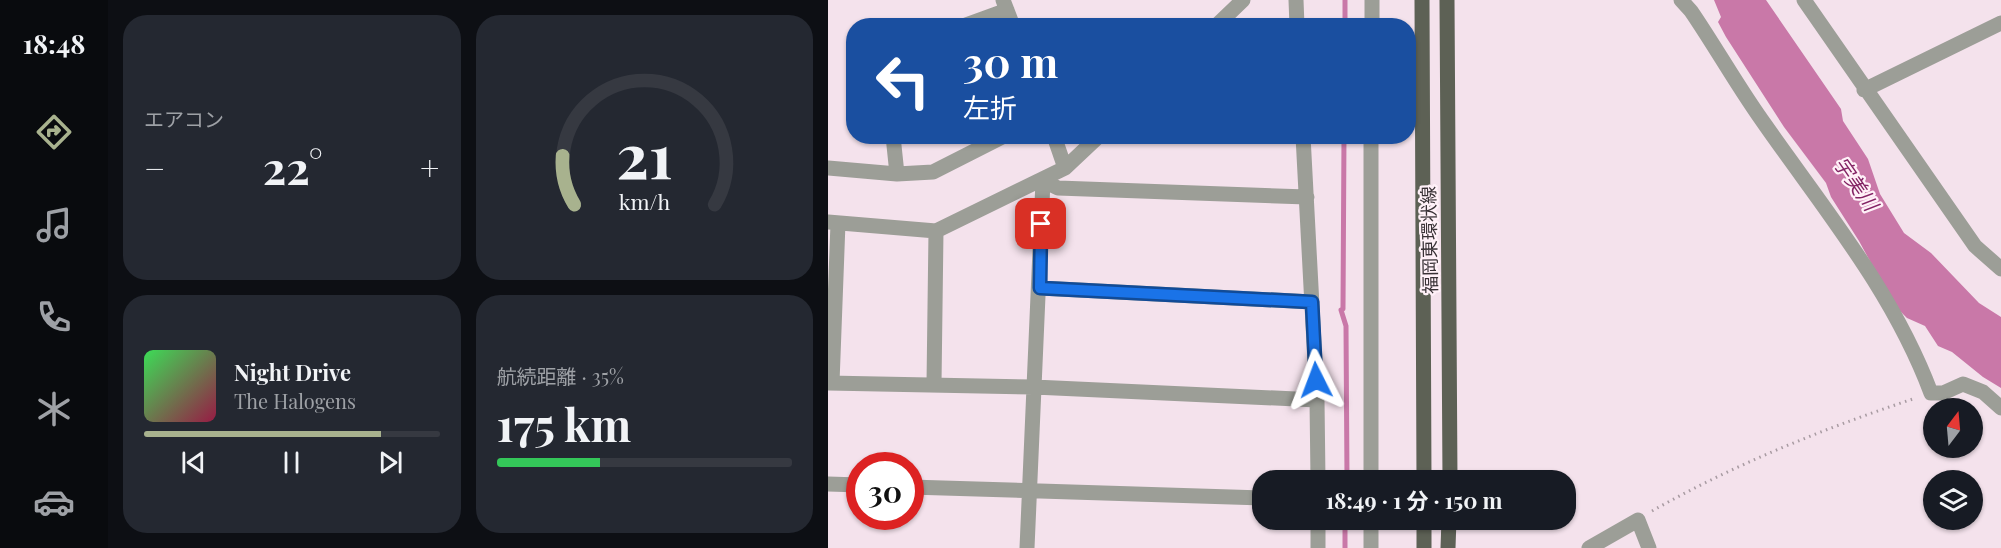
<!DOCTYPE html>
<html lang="ja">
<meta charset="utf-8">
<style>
:root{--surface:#171b24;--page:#242831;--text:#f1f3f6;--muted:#9ea1a6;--line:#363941;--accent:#a8b28e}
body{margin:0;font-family:"Playfair Display","Noto Sans JP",serif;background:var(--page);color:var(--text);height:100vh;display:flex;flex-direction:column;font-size:22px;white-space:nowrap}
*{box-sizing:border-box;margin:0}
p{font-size:20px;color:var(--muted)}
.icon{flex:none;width:33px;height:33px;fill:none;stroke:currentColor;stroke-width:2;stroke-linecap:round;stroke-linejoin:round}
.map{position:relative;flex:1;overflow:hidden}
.drawer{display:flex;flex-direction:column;gap:15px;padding:15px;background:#0d0f14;width:720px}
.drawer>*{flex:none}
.hud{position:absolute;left:18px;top:18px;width:570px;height:126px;border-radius:24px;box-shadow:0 2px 4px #0004;background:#1a4fa0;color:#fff;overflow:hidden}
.needle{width:39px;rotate:16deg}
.controls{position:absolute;left:1095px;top:398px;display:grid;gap:12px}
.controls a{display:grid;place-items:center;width:60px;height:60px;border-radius:50%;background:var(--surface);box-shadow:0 2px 4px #0004;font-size:30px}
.speed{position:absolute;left:18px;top:452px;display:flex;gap:12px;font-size:30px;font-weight:700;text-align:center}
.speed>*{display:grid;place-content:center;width:78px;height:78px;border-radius:50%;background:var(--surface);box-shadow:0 2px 4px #0004;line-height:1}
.speed .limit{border:9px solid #d22;background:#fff;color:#111}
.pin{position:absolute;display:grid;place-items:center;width:51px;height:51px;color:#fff;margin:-26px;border-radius:12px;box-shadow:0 3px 9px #0006}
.me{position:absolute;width:66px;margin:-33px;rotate:357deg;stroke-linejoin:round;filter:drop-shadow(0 0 4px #0008)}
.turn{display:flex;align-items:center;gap:21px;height:126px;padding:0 18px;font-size:27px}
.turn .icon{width:78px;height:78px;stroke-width:2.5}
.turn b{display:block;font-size:42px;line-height:51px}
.big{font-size:45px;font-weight:700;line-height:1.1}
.drawer .card{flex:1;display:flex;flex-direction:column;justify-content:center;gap:9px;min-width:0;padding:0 21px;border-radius:24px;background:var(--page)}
.drawer .dial{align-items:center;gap:0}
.dial svg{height:156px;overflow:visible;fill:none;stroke:var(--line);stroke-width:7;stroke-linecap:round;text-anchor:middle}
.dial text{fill:var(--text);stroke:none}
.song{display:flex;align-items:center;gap:18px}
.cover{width:72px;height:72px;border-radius:9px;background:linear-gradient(135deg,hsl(130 70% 55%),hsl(340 70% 35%))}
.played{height:6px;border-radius:3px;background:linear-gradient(90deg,var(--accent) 80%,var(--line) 80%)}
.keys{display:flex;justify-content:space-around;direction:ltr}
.heat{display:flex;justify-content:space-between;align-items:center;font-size:33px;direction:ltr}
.charge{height:9px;border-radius:4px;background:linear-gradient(90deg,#34c759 35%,var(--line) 0)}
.drawer .tiles{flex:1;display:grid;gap:15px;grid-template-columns:repeat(2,1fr)}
.trip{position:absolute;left:424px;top:470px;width:324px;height:60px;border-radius:24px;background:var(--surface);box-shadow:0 2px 4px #0004;font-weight:700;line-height:60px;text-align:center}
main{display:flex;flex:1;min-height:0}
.dock{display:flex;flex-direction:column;width:108px;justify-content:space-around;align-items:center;background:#090b0e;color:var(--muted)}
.dock .icon{width:42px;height:42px}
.dock .active{color:var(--accent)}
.dock b{font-size:27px;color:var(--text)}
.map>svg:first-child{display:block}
.water{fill:#c978a8}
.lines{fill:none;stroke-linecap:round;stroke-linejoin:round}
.stream{stroke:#c978a8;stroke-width:5}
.path{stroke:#a89ba2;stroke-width:3;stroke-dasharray:1.5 4.5;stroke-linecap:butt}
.minor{stroke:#9c9e97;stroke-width:15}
.major{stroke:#5d6155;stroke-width:15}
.route-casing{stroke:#114b97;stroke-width:15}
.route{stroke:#1a73e8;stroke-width:10}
.labels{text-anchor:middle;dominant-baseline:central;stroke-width:4.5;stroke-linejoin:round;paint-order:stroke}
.street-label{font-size:18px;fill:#383135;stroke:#fff1f8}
.water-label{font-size:20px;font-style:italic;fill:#832364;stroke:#fff1f8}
</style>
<main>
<nav class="dock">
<b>18:48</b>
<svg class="icon active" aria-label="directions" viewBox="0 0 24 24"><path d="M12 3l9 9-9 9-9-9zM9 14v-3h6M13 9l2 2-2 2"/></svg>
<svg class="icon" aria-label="music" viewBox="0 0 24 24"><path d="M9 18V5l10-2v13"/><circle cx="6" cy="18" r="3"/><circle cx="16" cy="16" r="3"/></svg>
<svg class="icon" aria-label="phone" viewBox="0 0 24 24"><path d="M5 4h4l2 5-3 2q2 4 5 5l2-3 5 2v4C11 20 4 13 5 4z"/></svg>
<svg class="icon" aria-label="climate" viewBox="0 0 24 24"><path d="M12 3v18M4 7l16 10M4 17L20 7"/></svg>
<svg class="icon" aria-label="car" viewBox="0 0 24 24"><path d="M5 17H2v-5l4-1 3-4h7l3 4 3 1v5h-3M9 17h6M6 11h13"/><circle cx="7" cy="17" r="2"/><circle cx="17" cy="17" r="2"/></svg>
</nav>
<section class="drawer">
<div class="tiles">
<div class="card"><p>エアコン</p>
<div class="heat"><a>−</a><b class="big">22°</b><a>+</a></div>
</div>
<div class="card dial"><svg viewBox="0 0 100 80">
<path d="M14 69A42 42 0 1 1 86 69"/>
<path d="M14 69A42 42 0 0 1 8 44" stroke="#a8b28e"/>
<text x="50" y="56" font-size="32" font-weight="700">21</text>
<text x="50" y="72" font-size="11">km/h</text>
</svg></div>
<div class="card">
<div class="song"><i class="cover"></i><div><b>Night Drive</b><p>The Halogens</p></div></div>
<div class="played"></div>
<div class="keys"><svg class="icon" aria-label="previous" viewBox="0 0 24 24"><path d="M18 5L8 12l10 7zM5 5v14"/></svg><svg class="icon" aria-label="pause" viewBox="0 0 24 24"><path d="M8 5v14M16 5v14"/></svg><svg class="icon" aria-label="next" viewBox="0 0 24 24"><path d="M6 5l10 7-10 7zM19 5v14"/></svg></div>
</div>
<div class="card"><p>航続距離 · 35%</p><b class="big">175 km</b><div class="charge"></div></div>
</div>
</section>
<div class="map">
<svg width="1173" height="548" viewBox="0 0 1173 548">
<rect width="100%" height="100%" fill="#f4e2ec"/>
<!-- water -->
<path class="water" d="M 886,0 L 938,0 L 1013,109 L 1015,121 L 1040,159 L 1052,194 L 1076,233 L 1103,253 L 1151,303 L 1173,317 L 1173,388 L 1155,377 L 1124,352 L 1110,346 L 1097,326 L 1079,318 L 1066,305 L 1031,241 L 1003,197 L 998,183 L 956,127 L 898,37 L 890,22 L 893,17 Z"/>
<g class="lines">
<!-- stream -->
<path class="stream" d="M 517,26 L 517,0
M 516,136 L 515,309 L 513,310 L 518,326 L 519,480
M 517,519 L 517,548"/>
<!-- path -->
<path class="path" d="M 824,511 C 907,464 997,428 1088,398"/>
<!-- minor -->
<path class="minor" d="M 175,0 L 185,26
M 468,0 L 469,26
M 853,0 L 863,11 C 889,49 911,89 938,126 C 999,213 1065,292 1103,393 L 1115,393 L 1135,384 L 1155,392 L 1173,408
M 976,0 L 1147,246 L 1173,269
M 135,26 L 179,10
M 388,26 L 415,0
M 544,26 L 544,0
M 1036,90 L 1173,23
M 65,136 L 69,174
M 226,136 L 237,168
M 475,136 L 489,400 L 490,480
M 0,168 L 69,174 L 105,172 L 176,136
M 215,181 L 230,188 L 479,197
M 0,222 L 108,231 L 237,168 L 271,136
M 212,288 L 484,302
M 0,383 L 206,387 L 489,400
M 4,383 L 10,223
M 106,384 L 108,231
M 543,480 L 543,136
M 0,484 L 32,485
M 82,487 L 435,498
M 490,519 L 490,548
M 543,519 L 543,548
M 199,548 L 215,181
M 761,548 L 810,520 L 821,548"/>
<!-- major -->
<path class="major" d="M 594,0 L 596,480
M 619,0 L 622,480
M 596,519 L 596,548
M 620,548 L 621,519"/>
</g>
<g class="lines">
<!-- route casing -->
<g class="route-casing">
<path id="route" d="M 213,224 L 212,288 L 484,302 L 488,380"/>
</g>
<!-- route -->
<use href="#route" class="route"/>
</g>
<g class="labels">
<!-- street labels -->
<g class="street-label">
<text transform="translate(601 240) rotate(-91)">福岡東環状線</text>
</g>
<!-- water labels -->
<g class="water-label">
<text transform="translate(1029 183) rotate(55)">宇美川</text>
</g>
</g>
</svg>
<div class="controls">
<a><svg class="needle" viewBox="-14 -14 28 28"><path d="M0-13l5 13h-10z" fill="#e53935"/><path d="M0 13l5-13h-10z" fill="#9ea1a6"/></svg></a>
<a><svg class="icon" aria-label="layers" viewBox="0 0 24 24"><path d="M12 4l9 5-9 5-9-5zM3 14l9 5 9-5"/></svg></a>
</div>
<div class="speed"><div class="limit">30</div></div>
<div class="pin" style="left:213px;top:224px;background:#d93025"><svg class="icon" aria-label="arrive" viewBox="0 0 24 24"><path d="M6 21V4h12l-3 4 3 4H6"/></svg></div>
<svg class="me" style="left:488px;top:380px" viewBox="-20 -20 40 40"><path d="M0-17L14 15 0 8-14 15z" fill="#1a73e8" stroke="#fff" stroke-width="4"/></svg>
<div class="trip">18:49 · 1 分 · 150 m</div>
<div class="hud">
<div class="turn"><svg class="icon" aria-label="left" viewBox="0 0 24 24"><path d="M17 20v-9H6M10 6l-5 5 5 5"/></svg><div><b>30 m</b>左折</div></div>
</div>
</div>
</main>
